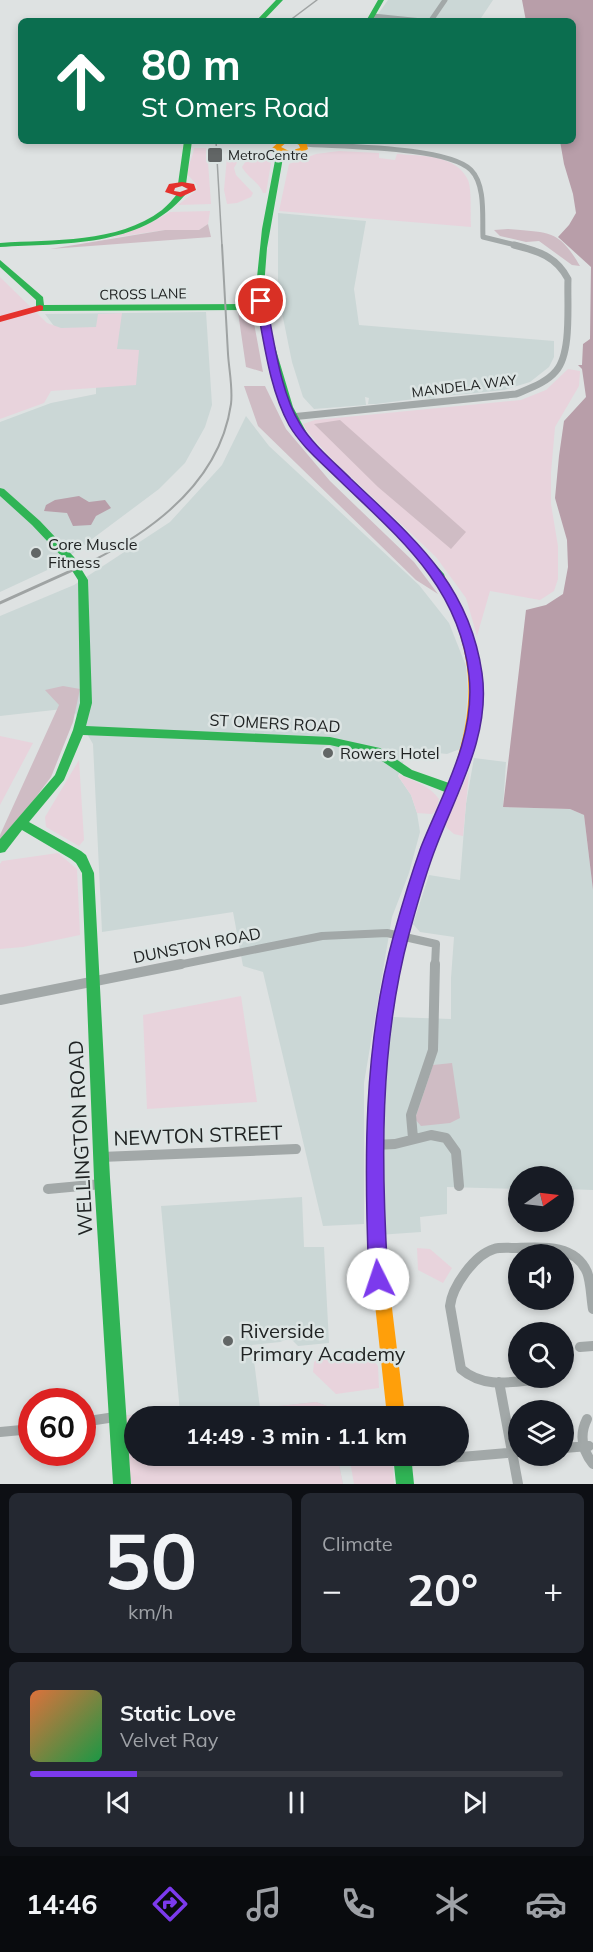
<!DOCTYPE html>
<meta charset="utf-8">
<style>
:root{--surface:#171b24;--page:#242831;--text:#f1f3f6;--muted:#9ea1a6;--line:#363941;--accent:#7c3aed}
body{margin:0;font-family:Mulish,sans-serif;background:var(--page);color:var(--text);height:100vh;display:flex;flex-direction:column;font-size:22px;white-space:nowrap}
*{box-sizing:border-box;margin:0}
p{font-size:20px;color:var(--muted)}
.icon{flex:none;width:33px;height:33px;fill:none;stroke:currentColor;stroke-width:2;stroke-linecap:round;stroke-linejoin:round}
.map{position:relative;height:1484px;overflow:hidden}
.sheet{display:flex;flex-direction:column;gap:9px;padding:9px;background:#0d0f14;flex:1}
.sheet>*{flex:none}
.guide{position:absolute;left:18px;top:18px;width:558px;height:126px;border-radius:9px;box-shadow:0 3px 9px #0003;background:#0b6e4f;color:#fff;overflow:hidden}
.needle{width:39px;rotate:76deg}
.fabs{position:absolute;left:508px;top:1166px;display:grid;gap:12px}
.fabs a{display:grid;place-items:center;width:66px;height:66px;border-radius:50%;background:var(--surface);box-shadow:0 3px 9px #0003;font-size:30px}
.speed{position:absolute;left:18px;top:1388px;display:flex;gap:12px;font-size:30px;font-weight:700;text-align:center}
.speed>*{display:grid;place-content:center;width:78px;height:78px;border-radius:50%;background:var(--surface);box-shadow:0 3px 9px #0003;line-height:1}
.speed .limit{border:9px solid #d22;background:#fff;color:#111}
.pin{position:absolute;display:grid;place-items:center;width:51px;height:51px;color:#fff;margin:-26px;border:3px solid #fff;border-radius:50%;box-shadow:0 2px 6px #0007}
.me{position:absolute;width:66px;margin:-33px;rotate:356deg;stroke-linejoin:round;filter:drop-shadow(0 0 4px #0008)}
.turn{display:flex;align-items:center;gap:21px;height:126px;padding:0 24px;font-size:27px}
.turn .icon{width:78px;height:78px;stroke-width:2.5}
.turn b{display:block;font-size:42px;line-height:51px}
.big{font-size:45px;font-weight:700;line-height:1.1}
.sheet .card{flex:1;display:flex;flex-direction:column;justify-content:center;gap:9px;min-width:0;padding:0 21px;border-radius:9px;background:var(--page)}
.sheet .dial{align-items:center;gap:0}
.dial b{font-size:78px;line-height:1}
.song{display:flex;align-items:center;gap:18px}
.cover{width:72px;height:72px;border-radius:9px;background:linear-gradient(135deg,hsl(20 70% 55%),hsl(140 70% 35%))}
.played{height:6px;border-radius:3px;background:linear-gradient(90deg,var(--accent) 20%,var(--line) 20%)}
.keys{display:flex;justify-content:space-around;direction:ltr}
.heat{display:flex;justify-content:space-between;align-items:center;font-size:33px;direction:ltr}
.sheet .tiles{flex:1;display:grid;gap:9px;grid-template-columns:1fr 1fr}
.card:last-child{grid-column:span 2}
.trip{position:absolute;left:124px;top:1406px;width:345px;height:60px;border-radius:30px;background:var(--surface);box-shadow:0 3px 9px #0003;font-weight:700;line-height:60px;text-align:center}
.dock{display:flex;height:96px;justify-content:space-around;align-items:center;background:#090b0e;color:var(--muted)}
.dock .icon{width:42px;height:42px}
.dock .current{color:var(--accent)}
.dock b{font-size:27px;color:var(--text)}
.map>svg:first-child{display:block}
.built{fill:#cbd7d6}
.green{fill:#e8d3dc}
.forest{fill:#cfbcc4}
.water{fill:#b89ea9}
.lines{fill:none;stroke-linecap:round;stroke-linejoin:round}
.street-far3{stroke:#a2a8a8;stroke-width:5}
.street-far2{stroke:#a2a8a8;stroke-width:7}
.street-far1{stroke:#a2a8a8;stroke-width:8}
.street{stroke:#a2a8a8;stroke-width:10}
.fast{fill:#30b455;fill-rule:evenodd}
.slow{fill:#ff9f0a;fill-rule:evenodd}
.jam{fill:#e5322d;fill-rule:evenodd}
.rail-far2{stroke:#9fa3a3;stroke-width:1.5}
.rail-far1{stroke:#9fa3a3;stroke-width:2}
.rail{stroke:#9fa3a3;stroke-width:3}
.route{fill:#7c3aed;stroke:#51269a;stroke-width:1.5}
.poi-dot{fill:#626666;stroke:#dce4e3;stroke-width:2}
.labels{text-anchor:middle;dominant-baseline:central;stroke-width:5;stroke-linejoin:round;paint-order:stroke}
.far-poi-label{font-size:14px;fill:#202323;stroke:#dce4e3;text-anchor:start}
.far-street-label{font-size:14px;fill:#202323;stroke:#dce4e3}
.poi-label{font-size:16px;fill:#202323;stroke:#dce4e3;text-anchor:start}
.street-label{font-size:16px;fill:#202323;stroke:#dce4e3}
.near-street-label{font-size:20px;fill:#202323;stroke:#dce4e3}
.near-poi-label{font-size:20px;fill:#202323;stroke:#dce4e3;text-anchor:start}
</style>
<div class="map">
<svg width="593" height="1484" viewBox="0 0 593 1484">
<rect width="100%" height="100%" fill="#dee2e2"/>
<!-- built -->
<path class="built" d="M 388,0 L 493,0 L 479,21 L 373,21 Z
M 278,213 L 366,221 L 354,289 L 359,325 L 554,341 L 554,357 L 549,367 L 530,382 L 504,390 L 446,396 L 444,393 L 438,393 L 434,396 L 435,399 L 422,398 L 376,404 L 368,404 L 369,398 L 365,397 L 366,405 L 314,409 L 303,397 L 292,362 L 280,303 L 287,297 L 282,293 L 278,295 Z
M 206,312 L 212,405 L 205,427 L 185,463 L 159,489 L 56,566 L 0,592 L 0,422 L 51,403 L 96,394 L 96,382 L 45,314 Z
M 246,416 L 269,446 L 419,585 L 449,623 L 466,666 L 468,691 L 465,726 L 460,749 L 447,754 L 408,750 L 398,776 L 411,795 L 417,813 L 420,832 L 409,873 L 392,917 L 364,1083 L 364,1224 L 323,1226 L 263,972 L 243,966 L 233,912 L 102,932 L 93,744 L 72,708 L 0,716 L 0,616 L 74,585 L 170,522 L 222,465 Z
M 474,758 L 506,762 L 503,807 L 570,809 L 584,815 L 593,890 L 593,1190 L 564,1189 L 564,1176 L 519,1176 L 519,1189 L 447,1187 L 447,1214 L 420,1217 L 421,1232 L 378,1235 L 388,1035 L 392,1017 L 451,1019 L 451,978 L 454,937 L 420,932 L 413,924 L 429,875 L 460,880 L 466,804 Z
M 302,1197 L 304,1247 L 324,1247 L 329,1343 L 298,1346 L 290,1338 L 280,1342 L 252,1345 L 260,1408 L 316,1402 L 327,1406 L 329,1416 L 135,1416 L 135,1455 L 337,1455 L 343,1484 L 130,1484 L 121,1416 L 180,1412 L 161,1206 Z"/>
<!-- green -->
<path class="green" d="M 194,148 L 207,148 L 211,204 L 178,205 L 197,190 L 197,185 L 188,175 C 187,165 193,158 194,148 Z
M 339,151 L 379,153 L 379,158 L 395,160 L 397,154 C 420,156 456,154 468,180 C 472,190 470,215 471,227 L 279,211 L 289,164 L 316,154 Z
M 262,153 L 271,154 L 272,157 L 266,193 L 263,193 C 260,183 247,177 242,167 L 247,159 Z
M 227,157 L 240,157 L 234,168 L 236,175 L 253,193 L 251,197 L 237,203 L 227,204 L 224,190 Z
M 210,211 L 208,224 L 199,230 L 165,230 L 110,238 L 145,226 L 170,212 Z
M 0,277 L 47,323 L 61,328 L 96,327 L 98,314 L 122,313 L 117,349 L 139,350 L 136,385 L 51,391 L 44,403 L 0,419 Z
M 568,369 L 580,371 L 579,386 L 555,427 L 551,472 L 551,504 L 558,546 L 558,579 L 554,591 L 540,600 L 490,591 L 477,636 L 466,598 L 436,557 L 329,456 L 307,431 L 303,424 L 315,420 L 521,400 L 546,390 Z
M 0,736 L 33,743 L 0,805 Z
M 79,760 L 84,840 L 79,846 L 46,827 L 45,817 Z
M 469,772 L 463,836 L 454,834 L 446,827 L 446,822 Z
M 400,775 C 414,781 430,786 439,799 L 436,811 L 432,814 L 417,813 L 411,795 L 398,776 Z
M 58,853 L 77,869 L 80,935 L 23,947 L 0,949 L 0,864 L 2,861 Z
M 241,996 L 257,1102 L 147,1109 L 143,1015 Z
M 417,1248 L 430,1249 L 452,1268 L 443,1283 L 418,1270 Z
M 321,1356 L 369,1356 L 378,1366 L 379,1388 L 336,1394 L 313,1372 L 314,1362 Z
M 316,1402 L 327,1406 L 329,1416 L 135,1416 L 135,1455 L 337,1455 L 343,1484 L 130,1484 L 121,1416 L 260,1408 Z
M 349,1455 L 392,1455 L 394,1484 L 354,1484 Z"/>
<!-- forest -->
<path class="forest" d="M 208,224 L 211,237 L 50,249 L 165,230 L 199,230 Z
M 508,229 C 548,233 558,228 580,266 L 572,265 L 539,241 L 526,242 L 500,236 L 494,230 Z
M 238,312 L 252,312 L 263,372 L 246,367 Z
M 244,386 L 265,386 L 286,429 L 330,481 L 414,562 L 438,594 L 416,580 L 258,426 Z
M 340,420 L 466,532 L 451,549 L 378,487 L 314,424 Z
M 63,686 L 80,689 L 73,722 L 51,777 L 0,845 L 0,835 L 59,705 L 45,690 Z
M 452,1063 L 460,1118 L 450,1123 L 421,1126 L 415,1119 L 433,1065 Z"/>
<!-- water -->
<path class="water" d="M 522,0 L 593,0 L 593,890 L 584,815 L 570,809 L 503,807 L 526,610 L 546,605 L 563,594 L 568,567 L 567,540 L 555,498 L 559,456 L 564,421 L 586,397 L 582,369 L 578,365 L 582,365 L 583,344 L 590,339 L 591,267 L 558,237 L 569,225 L 576,213 L 573,194 L 564,164 L 560,141 L 573,141 L 573,21 L 526,21 Z
M 79,496 L 89,502 L 105,500 L 111,508 L 96,516 L 91,525 L 73,526 L 67,513 L 44,511 L 46,505 L 55,500 Z"/>
<g class="lines">
<!-- street-far3 -->
<path class="street-far3" d="M 373,16 L 422,21
M 432,19 L 445,0
M 303,144 C 339,147 446,146 471,170 C 486,185 482,218 483,237 L 520,246"/>
<!-- street-far2 -->
<path class="street-far2" d="M 291,417 L 516,394 C 530,388 546,383 556,371 C 572,353 567,303 568,279 C 556,256 538,251 514,245"/>
<!-- street-far1 -->
<path class="street-far1" d="M 173,966 L 322,936 L 387,933 L 436,944 L 435,966"/>
<!-- street -->
<path class="street" d="M 0,1000 L 181,964
M 413,1138 L 411,1115 L 433,1050 L 435,964
M 374,1145 L 395,1144 L 431,1135 L 446,1138 L 456,1152 L 459,1186
M 101,1157 L 296,1149
M 48,1189 L 102,1184
M 580,1347 L 593,1346
M 532,1380 C 506,1383 482,1387 461,1369 L 450,1306 C 452,1287 474,1255 494,1249 C 500,1247 510,1248 517,1248 C 542,1247 575,1244 587,1272 C 591,1282 591,1298 593,1309
M 499,1382 L 518,1484
M 587,1419 C 579,1435 582,1450 593,1464
M 82,1422 L 115,1417
M 0,1432 L 32,1429
M 564,1448 L 589,1446
M 403,1462 L 519,1452"/>
<!-- fast -->
<path class="fast" d="M 276,0 L 283,0 L 263,21 L 256,21 Z
M 378,0 L 384,0 L 372,21 L 366,21 Z
M 184,141 L 192,141 L 186,184 L 182,186 L 178,184 Z
M 277,150 L 284,152 L 267,248 L 264,287 L 270,330 L 293,407 L 311,441 L 402,527 L 444,574 L 445,577 L 444,580 L 436,580 L 394,531 L 305,445 L 284,407 L 261,330 L 256,287 L 262,229 Z
M 178,193 L 185,195 C 140,248 63,243 0,247 L 0,243 C 53,239 117,244 162,210 C 168,205 173,199 178,193 Z
M 0,260 L 43,297 L 44,305 L 247,304 L 251,307 L 247,310 L 40,311 L 36,308 L 36,300 L 0,267 Z
M 0,488 L 4,489 L 40,521 L 74,557 L 88,580 L 92,703 L 86,726 L 330,737 L 380,748 L 412,770 L 449,783 L 452,778 L 460,778 L 462,781 C 449,814 433,848 422,883 C 397,964 386,1047 382,1132 L 380,1137 L 375,1139 L 370,1137 C 364,1124 369,1101 370,1087 C 379,979 403,891 445,792 L 404,776 L 373,755 L 330,745 L 83,735 L 64,780 L 29,822 L 81,851 L 86,855 L 94,873 L 110,1178 L 131,1484 L 113,1484 L 94,1178 L 82,873 L 76,863 L 71,859 L 22,830 L 5,852 L 0,853 L 0,839 L 55,775 L 73,730 L 80,703 L 78,580 L 66,561 L 32,525 L 0,496 Z
M 393,1455 L 411,1455 L 414,1484 L 396,1484 Z"/>
<!-- slow -->
<path class="slow" d="M 280,141 L 288,141 L 281,147 L 289,151 L 300,148 L 299,145 L 292,141 L 306,142 L 308,149 C 295,157 285,157 272,148 Z
M 440,573 L 445,577 C 487,652 489,700 462,781 L 460,784 L 452,784 L 450,781 C 478,701 475,652 435,577 Z
M 375,1125 L 380,1127 L 382,1132 L 386,1258 L 405,1416 L 387,1416 L 370,1258 L 368,1132 L 370,1127 Z"/>
<!-- jam -->
<path class="jam" d="M 182,182 L 194,184 L 196,190 L 181,197 L 165,192 L 169,184 ZM 182,186 L 188,189 L 180,192 L 174,191 L 175,188 Z
M 40,305 L 43,306 L 43,310 L 0,322 L 0,316 Z"/>
<!-- rail-far2 -->
<path class="rail-far2" d="M 289,21 L 317,0
M 216,141 L 222,246"/>
<!-- rail-far1 -->
<path class="rail-far1" d="M 92,561 C 156,529 220,481 231,404 C 233,388 229,370 228,354 C 226,318 224,281 222,245"/>
<!-- rail -->
<path class="rail" d="M 0,603 L 95,560"/>
</g>
<!-- route -->
<path class="route" d="M 261,298 L 266,301 C 274,339 280,392 300,424 C 313,445 334,462 351,479 C 413,538 469,583 482,673 C 491,735 457,791 436,847 C 425,875 417,905 409,934 C 379,1046 381,1164 388,1279 L 385,1285 L 378,1288 L 372,1285 L 369,1279 C 364,1163 363,1046 394,934 C 402,905 411,875 421,847 C 443,792 476,737 469,675 C 459,586 399,538 339,480 C 322,463 301,446 289,425 C 269,388 264,341 256,301 Z"/>
<!-- markers -->
<g class="poi-dot">
<rect x="207" y="147" width="16" height="16" rx="3"/>
<circle cx="36" cy="553" r="6"/>
<circle cx="328" cy="753" r="6"/>
<circle cx="228" cy="1341" r="6"/>
</g>
<g class="labels">
<!-- far-poi labels -->
<g class="far-poi-label">
<text x="228" y="155">MetroCentre</text>
</g>
<!-- far-street labels -->
<g class="far-street-label">
<text transform="translate(143 294) rotate(-1)">CROSS LANE</text>
<text transform="translate(464 386) rotate(-7)">MANDELA WAY</text>
</g>
<!-- poi labels -->
<g class="poi-label">
<text x="48" y="544">Core Muscle<tspan x="48" dy="18">Fitness</tspan></text>
<text x="340" y="753">Rowers Hotel</text>
</g>
<!-- street labels -->
<g class="street-label">
<text transform="translate(275 723) rotate(3)">ST OMERS ROAD</text>
<text transform="translate(197 945) rotate(-11)">DUNSTON ROAD</text>
</g>
<!-- near-street labels -->
<g class="near-street-label">
<text transform="translate(198 1135) rotate(-2)">NEWTON STREET</text>
<text transform="translate(80 1138) rotate(-93)">WELLINGTON ROAD</text>
</g>
<!-- near-poi labels -->
<g class="near-poi-label">
<text x="240" y="1330">Riverside<tspan x="240" dy="23">Primary Academy</tspan></text>
</g>
</g>
</svg>
<div class="fabs">
<a><svg class="needle" viewBox="-14 -14 28 28"><path d="M0-13l5 13h-10z" fill="#e53935"/><path d="M0 13l5-13h-10z" fill="#9ea1a6"/></svg></a>
<a><svg class="icon" aria-label="sound" viewBox="0 0 24 24"><path d="M4 9h4l5-4v14l-5-4H4zM17 9q2 3 0 6"/></svg></a>
<a><svg class="icon" aria-label="search" viewBox="0 0 24 24"><circle cx="10" cy="10" r="6"/><path d="M15 15l6 6"/></svg></a>
<a><svg class="icon" aria-label="layers" viewBox="0 0 24 24"><path d="M12 4l9 5-9 5-9-5zM3 14l9 5 9-5"/></svg></a>
</div>
<div class="speed"><div class="limit">60</div></div>
<div class="pin" style="left:261px;top:301px;background:#d93025"><svg class="icon" aria-label="arrive" viewBox="0 0 24 24"><path d="M6 21V4h12l-3 4 3 4H6"/></svg></div>
<svg class="me" style="left:378px;top:1279px" viewBox="-20 -20 40 40"><circle r="19" fill="#fff"/><path d="M0-13L10 11 0 6-10 11z" fill="#7c3aed"/></svg>
<div class="trip">14:49 · 3 min · 1.1 km</div>
<div class="guide">
<div class="turn"><svg class="icon" aria-label="ahead" viewBox="0 0 24 24"><path d="M12 20V5M6 11l6-6 6 6"/></svg><div><b>80 m</b>St Omers Road</div></div>
</div>
</div>
<section class="sheet">
<div class="tiles">
<div class="card dial"><b>50</b><p>km/h</p></div>
<div class="card"><p>Climate</p>
<div class="heat"><a>−</a><b class="big">20°</b><a>+</a></div>
</div>
<div class="card">
<div class="song"><i class="cover"></i><div><b>Static Love</b><p>Velvet Ray</p></div></div>
<div class="played"></div>
<div class="keys"><svg class="icon" aria-label="previous" viewBox="0 0 24 24"><path d="M18 5L8 12l10 7zM5 5v14"/></svg><svg class="icon" aria-label="pause" viewBox="0 0 24 24"><path d="M8 5v14M16 5v14"/></svg><svg class="icon" aria-label="next" viewBox="0 0 24 24"><path d="M6 5l10 7-10 7zM19 5v14"/></svg></div>
</div>
</div>
</section>
<nav class="dock">
<b>14:46</b>
<svg class="icon current" aria-label="directions" viewBox="0 0 24 24"><path d="M12 3l9 9-9 9-9-9zM9 14v-3h6M13 9l2 2-2 2"/></svg>
<svg class="icon" aria-label="music" viewBox="0 0 24 24"><path d="M9 18V5l10-2v13"/><circle cx="6" cy="18" r="3"/><circle cx="16" cy="16" r="3"/></svg>
<svg class="icon" aria-label="phone" viewBox="0 0 24 24"><path d="M5 4h4l2 5-3 2q2 4 5 5l2-3 5 2v4C11 20 4 13 5 4z"/></svg>
<svg class="icon" aria-label="climate" viewBox="0 0 24 24"><path d="M12 3v18M4 7l16 10M4 17L20 7"/></svg>
<svg class="icon" aria-label="car" viewBox="0 0 24 24"><path d="M5 17H2v-5l4-1 3-4h7l3 4 3 1v5h-3M9 17h6M6 11h13"/><circle cx="7" cy="17" r="2"/><circle cx="17" cy="17" r="2"/></svg>
</nav>
